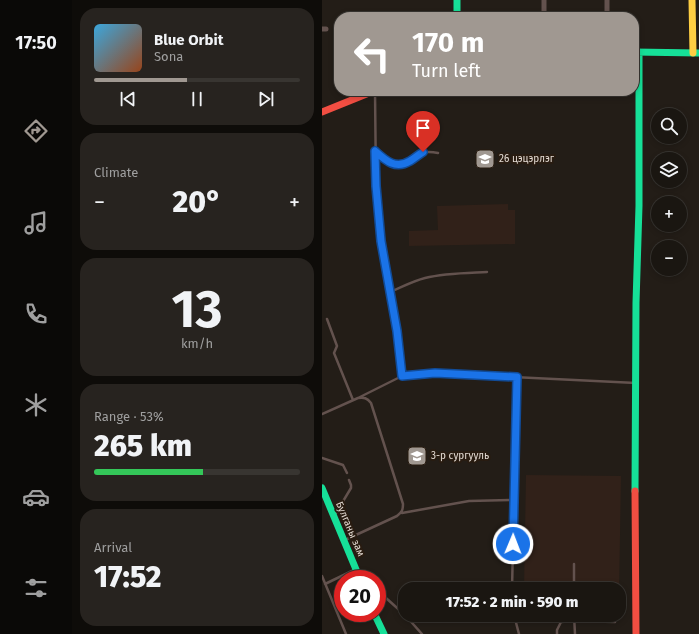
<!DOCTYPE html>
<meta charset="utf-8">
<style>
:root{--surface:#1a1611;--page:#27231f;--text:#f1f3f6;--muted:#9f9f9f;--line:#383531;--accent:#a09891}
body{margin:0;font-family:"Fira Sans",sans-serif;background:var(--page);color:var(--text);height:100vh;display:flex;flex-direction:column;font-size:15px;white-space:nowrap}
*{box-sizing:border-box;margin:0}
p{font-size:13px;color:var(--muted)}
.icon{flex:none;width:22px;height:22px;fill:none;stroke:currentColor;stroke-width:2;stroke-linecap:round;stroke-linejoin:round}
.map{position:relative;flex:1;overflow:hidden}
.panel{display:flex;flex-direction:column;gap:8px;padding:8px;background:#0e0c09;width:250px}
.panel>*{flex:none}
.top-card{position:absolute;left:12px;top:12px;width:305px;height:84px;border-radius:16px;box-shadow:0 2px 6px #0003,0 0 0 1px var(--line);background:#a09891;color:#fff;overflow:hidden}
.controls{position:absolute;left:329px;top:108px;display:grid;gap:8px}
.controls a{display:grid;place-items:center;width:36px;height:36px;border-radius:50%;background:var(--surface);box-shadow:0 2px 6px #0003,0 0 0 1px var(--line);font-size:20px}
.speed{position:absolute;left:12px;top:570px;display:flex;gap:8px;font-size:20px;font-weight:700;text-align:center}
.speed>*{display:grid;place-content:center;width:52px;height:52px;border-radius:50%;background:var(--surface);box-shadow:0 2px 6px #0003,0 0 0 1px var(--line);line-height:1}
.speed .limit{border:6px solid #d22;background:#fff;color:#111}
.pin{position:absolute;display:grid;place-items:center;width:34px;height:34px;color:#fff;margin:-41px -17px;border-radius:50% 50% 50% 0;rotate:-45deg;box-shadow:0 0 4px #0007}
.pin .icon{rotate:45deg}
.me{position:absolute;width:44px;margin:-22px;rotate:1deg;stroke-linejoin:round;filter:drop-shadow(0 0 3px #0008)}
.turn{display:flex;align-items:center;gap:14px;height:84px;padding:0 12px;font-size:18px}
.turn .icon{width:52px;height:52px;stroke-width:2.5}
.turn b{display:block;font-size:28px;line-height:34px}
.big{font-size:30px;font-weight:800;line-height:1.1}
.panel .tile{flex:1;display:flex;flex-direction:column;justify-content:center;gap:6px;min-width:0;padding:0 14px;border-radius:16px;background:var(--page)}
.panel .dial{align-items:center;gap:0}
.dial b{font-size:52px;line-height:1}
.song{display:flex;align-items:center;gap:12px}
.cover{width:48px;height:48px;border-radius:6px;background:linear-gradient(135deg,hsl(200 70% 55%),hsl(20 70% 35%))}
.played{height:4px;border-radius:2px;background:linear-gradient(90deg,var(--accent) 45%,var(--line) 45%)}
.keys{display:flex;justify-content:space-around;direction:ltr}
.heat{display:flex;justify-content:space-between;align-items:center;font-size:22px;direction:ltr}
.charge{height:6px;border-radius:3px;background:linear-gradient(90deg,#34c759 53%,var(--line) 0)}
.trip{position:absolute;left:76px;top:582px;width:228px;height:40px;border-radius:16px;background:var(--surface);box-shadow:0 2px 6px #0003,0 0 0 1px var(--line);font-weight:800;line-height:40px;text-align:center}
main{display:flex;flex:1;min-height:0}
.tabs{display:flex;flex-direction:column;width:72px;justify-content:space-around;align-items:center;background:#0a0907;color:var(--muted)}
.tabs .icon{width:28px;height:28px}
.tabs .active{color:var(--accent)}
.tabs b{font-size:18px;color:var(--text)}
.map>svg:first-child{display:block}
.commercial{fill:#312119}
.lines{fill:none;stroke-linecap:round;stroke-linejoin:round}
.lane{stroke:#63524e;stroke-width:2.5}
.street{stroke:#63524e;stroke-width:5}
.fast{stroke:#16e098;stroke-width:7}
.slow{stroke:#ffcf43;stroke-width:7}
.jam{stroke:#f24e42;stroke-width:7}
.route-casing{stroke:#114b97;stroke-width:10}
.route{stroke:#1a73e8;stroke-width:7}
.labels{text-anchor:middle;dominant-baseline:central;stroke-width:4;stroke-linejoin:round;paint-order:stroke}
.poi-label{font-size:10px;fill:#e4dbd3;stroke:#291c11;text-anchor:start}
.street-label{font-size:10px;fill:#e4dbd3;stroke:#291c11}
</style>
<main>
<nav class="tabs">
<b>17:50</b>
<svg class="icon active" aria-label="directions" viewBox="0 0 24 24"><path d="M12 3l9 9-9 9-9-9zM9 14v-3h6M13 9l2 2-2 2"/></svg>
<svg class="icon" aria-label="music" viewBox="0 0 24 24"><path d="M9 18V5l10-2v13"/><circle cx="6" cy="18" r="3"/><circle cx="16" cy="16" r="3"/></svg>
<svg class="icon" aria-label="phone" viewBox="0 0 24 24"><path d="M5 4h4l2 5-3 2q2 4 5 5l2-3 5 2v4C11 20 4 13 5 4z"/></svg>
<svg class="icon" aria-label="climate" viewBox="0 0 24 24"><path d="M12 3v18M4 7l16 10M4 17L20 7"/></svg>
<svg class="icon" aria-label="car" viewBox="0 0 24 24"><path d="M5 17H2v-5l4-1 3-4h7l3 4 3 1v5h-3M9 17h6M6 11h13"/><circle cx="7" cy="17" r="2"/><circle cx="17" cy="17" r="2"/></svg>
<svg class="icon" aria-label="filters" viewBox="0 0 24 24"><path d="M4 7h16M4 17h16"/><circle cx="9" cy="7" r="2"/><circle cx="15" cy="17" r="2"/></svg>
</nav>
<section class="panel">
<div class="tile">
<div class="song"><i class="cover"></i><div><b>Blue Orbit</b><p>Sona</p></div></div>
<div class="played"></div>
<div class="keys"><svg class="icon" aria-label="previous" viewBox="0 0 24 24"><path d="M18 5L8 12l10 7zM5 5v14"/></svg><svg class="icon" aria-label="pause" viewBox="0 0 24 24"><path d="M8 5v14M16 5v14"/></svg><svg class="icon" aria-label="next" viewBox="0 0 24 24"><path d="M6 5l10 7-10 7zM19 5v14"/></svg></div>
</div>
<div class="tile"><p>Climate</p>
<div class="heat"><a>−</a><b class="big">20°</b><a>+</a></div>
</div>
<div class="tile dial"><b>13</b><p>km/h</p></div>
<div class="tile"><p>Range · 53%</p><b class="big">265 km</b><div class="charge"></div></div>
<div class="tile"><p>Arrival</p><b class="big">17:52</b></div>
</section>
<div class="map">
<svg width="377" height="634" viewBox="0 0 377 634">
<rect width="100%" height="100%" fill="#231d17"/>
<!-- commercial -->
<path class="commercial" d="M 186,204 L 186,210 L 193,210 L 193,244 L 87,246 L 87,231 L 116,230 L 115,206 Z
M 204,475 L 299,476 L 297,595 L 297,589 L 202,589 Z"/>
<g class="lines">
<!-- lane -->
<path class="lane" d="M 53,91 L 54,186 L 59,241 L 75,331 L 80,376
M 54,151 C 57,154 60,157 63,160 C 70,165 79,166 87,162 C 92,159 95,155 100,153 C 106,151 111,152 116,153
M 68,292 C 80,287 91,281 103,278 C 123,273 145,273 165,272
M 5,319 L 15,346 L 12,353 L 31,400
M 36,398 L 80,376 L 113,373 L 314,383
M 0,414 L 36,398 C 42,397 45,398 49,403 L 81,504 C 81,510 80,512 75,516 L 23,540
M 0,458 L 21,465 L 25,473
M 14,513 L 29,488 L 29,485 L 27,480
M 80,513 L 147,501 L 192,500
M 252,564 L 252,589
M 0,576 L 24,634
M 3,584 L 32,570
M 190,589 L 195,377
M 55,590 L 83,615
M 83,615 L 100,634
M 192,615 L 197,634
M 252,615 L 253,634
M 235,634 L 235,630 L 239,622 L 252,621 L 293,622"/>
<!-- street -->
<path class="street" d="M 285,0 L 285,17
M 222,17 L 222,0
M 0,29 L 4,29"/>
<!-- fast -->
<path class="fast" d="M 135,0 L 135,17
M 312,52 L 377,53
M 0,488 L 38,579
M 313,491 L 314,303 L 317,206 L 317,52
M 52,613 L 62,634"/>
<!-- slow -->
<path class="slow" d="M 370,0 L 371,53"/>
<!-- jam -->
<path class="jam" d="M 0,112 L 52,91
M 313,491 L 314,634"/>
</g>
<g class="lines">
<!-- route casing -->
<g class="route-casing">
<path id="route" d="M 101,152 C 96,155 92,159 88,161 C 73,170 63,160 53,151 L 54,186 L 59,241 L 75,331 L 80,376 L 113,373 L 195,377 L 191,544"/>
</g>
<!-- route -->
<use href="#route" class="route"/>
</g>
<!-- icons -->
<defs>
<g id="school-square" transform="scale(1)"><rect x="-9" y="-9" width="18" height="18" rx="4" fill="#a09891" stroke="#291c11"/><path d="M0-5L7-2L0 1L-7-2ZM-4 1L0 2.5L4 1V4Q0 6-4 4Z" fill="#fff"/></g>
</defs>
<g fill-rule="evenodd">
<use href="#school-square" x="163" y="159"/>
<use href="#school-square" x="95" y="456"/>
</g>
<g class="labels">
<!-- poi labels -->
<g class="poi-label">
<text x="177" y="159">26 цэцэрлэг</text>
<text x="109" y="456">3-р сургууль</text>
</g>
<!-- street labels -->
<g class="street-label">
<text transform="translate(28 529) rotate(67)">Булганы зам</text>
</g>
</g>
</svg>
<div class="controls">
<a><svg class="icon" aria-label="search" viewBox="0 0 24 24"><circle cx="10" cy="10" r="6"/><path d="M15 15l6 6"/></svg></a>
<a><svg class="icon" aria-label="layers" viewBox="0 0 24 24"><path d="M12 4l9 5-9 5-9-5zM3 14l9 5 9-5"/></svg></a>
<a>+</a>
<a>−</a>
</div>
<div class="speed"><div class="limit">20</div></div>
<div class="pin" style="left:101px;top:152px;background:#d93025"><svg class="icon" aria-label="arrive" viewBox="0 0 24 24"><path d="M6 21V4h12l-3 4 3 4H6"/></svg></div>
<svg class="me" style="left:191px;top:544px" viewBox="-20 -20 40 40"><circle r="17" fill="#1a73e8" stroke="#fff" stroke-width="3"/><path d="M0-11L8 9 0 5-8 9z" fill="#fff"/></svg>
<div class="trip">17:52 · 2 min · 590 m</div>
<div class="top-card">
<div class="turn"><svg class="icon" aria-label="left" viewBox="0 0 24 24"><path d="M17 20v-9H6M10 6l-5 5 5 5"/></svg><div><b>170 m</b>Turn left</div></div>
</div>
</div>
</main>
